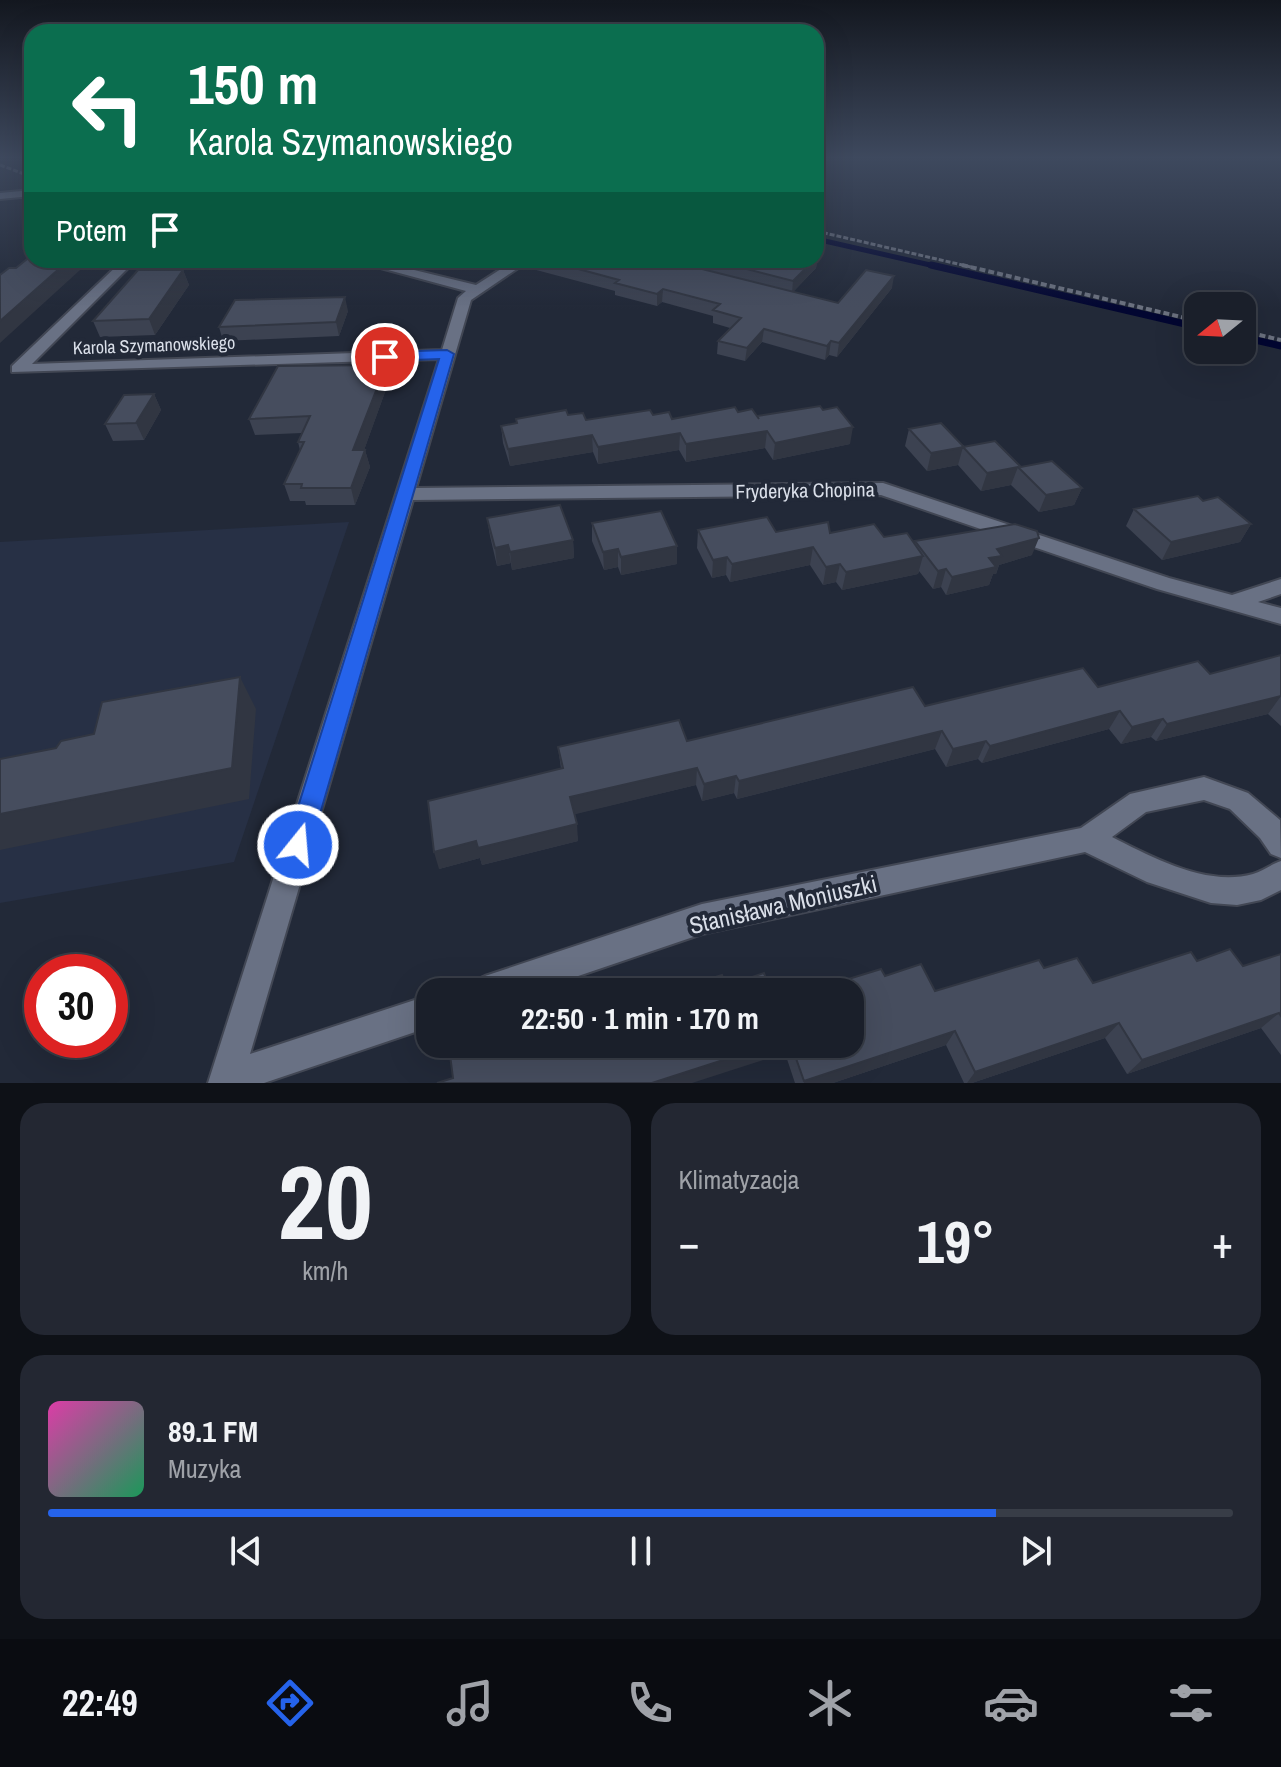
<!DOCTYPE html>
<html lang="pl">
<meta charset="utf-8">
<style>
:root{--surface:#1a1f2a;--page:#232732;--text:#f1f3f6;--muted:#9fa2a8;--line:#383d47;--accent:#2563eb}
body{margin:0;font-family:"Archivo Narrow",sans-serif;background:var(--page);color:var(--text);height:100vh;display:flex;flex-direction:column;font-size:30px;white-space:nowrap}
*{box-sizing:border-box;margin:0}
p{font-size:26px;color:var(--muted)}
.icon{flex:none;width:44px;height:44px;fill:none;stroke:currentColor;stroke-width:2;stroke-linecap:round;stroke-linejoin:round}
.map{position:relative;height:1083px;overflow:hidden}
.drawer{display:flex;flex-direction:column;gap:20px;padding:20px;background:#0e1117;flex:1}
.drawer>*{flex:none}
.top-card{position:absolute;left:24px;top:24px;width:800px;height:244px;border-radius:24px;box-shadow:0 8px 32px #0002,0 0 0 2px var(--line);background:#0b6e4f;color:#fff;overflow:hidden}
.needle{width:52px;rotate:252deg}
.buttons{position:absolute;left:1184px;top:292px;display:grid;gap:16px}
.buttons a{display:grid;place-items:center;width:72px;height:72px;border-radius:16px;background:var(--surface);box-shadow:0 8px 32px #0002,0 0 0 2px var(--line);font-size:40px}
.speed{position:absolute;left:24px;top:954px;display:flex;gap:16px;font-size:40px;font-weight:700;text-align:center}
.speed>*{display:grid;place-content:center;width:104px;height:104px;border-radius:50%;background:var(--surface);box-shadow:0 8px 32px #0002,0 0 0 2px var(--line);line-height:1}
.speed .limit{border:12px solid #d22;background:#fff;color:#111}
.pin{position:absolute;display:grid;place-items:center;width:68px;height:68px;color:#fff;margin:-34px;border:4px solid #fff;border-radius:50%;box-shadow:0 2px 8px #0007}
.me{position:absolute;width:88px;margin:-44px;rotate:17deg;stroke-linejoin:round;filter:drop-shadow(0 0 6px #0008)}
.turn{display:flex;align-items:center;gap:28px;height:168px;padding:0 32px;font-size:36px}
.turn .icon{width:104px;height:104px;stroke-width:2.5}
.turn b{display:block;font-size:56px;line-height:68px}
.then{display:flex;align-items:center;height:76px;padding:0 32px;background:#0003;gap:16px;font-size:30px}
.big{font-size:60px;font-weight:700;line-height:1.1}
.drawer .card{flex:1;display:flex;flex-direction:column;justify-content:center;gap:12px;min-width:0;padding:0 28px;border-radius:24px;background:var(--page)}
.drawer .dial{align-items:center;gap:0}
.dial b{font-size:104px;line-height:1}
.song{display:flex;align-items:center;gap:24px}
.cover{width:96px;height:96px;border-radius:12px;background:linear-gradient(135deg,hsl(320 70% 55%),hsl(150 70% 35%))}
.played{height:8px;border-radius:4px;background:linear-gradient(90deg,var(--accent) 80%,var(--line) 80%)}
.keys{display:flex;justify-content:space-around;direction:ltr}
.heat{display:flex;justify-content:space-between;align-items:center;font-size:44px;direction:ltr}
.drawer .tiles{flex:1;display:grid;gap:20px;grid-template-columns:1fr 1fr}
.card:last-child{grid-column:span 2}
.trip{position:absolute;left:416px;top:978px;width:448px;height:80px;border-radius:24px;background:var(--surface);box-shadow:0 8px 32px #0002,0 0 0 2px var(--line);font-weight:700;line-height:80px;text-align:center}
.menu{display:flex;height:128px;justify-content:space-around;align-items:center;background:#0a0c11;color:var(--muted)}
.menu .icon{width:56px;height:56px}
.menu .current{color:var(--accent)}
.menu b{font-size:36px;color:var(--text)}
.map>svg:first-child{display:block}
.built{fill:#273045}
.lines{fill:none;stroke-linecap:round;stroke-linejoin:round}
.stream-far1{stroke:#020631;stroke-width:5}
.stream{stroke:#020631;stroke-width:7}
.minor-casing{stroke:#424754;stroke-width:4}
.path-far1{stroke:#6b717f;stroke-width:3;stroke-dasharray:5 2;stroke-linecap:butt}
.path{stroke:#6b717f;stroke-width:4;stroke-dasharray:6 3;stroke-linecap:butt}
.minor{fill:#697184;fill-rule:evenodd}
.wall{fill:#3c4251}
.shaded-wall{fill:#313642}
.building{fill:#464d5e;stroke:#313642;stroke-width:2}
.route{fill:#2563eb;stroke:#184099;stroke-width:2}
.labels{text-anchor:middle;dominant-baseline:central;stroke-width:8;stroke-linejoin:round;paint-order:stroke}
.far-street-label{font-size:18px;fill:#dadfe9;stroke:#222938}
.street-label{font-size:20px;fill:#dadfe9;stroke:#222938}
.near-street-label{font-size:24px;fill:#dadfe9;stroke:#222938}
</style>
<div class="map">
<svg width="1281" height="1083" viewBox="0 0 1281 1083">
<rect width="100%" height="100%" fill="#222938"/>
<!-- built -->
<path class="built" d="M 349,522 L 234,862 L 0,903 L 0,542 Z"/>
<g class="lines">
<!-- stream-far1 -->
<path class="stream-far1" d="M 816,239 L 939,267"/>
<!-- stream -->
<path class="stream" d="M 931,265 L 1198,327
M 1242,337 L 1281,346"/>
<!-- minor casing -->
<g class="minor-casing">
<path id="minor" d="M 32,190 L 32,196 L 0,199 L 0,193 Z
M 123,260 L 136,260 L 32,364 L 442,350 L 458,298 L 466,291 L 351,260 L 373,260 L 476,285 L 515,260 L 530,260 L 471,300 L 416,488 L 883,483 L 1169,578 L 1232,595 L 1281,579 L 1281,594 L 1258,602 L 1281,608 L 1281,624 L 1157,589 L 881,495 L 413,500 L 250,1054 L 430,995 L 430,1027 L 264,1083 L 208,1083 L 439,359 L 12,372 L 12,366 Z
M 1204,777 L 1248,793 L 1280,820 L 1281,858 L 1271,854 L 1260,838 L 1230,809 L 1204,800 L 1146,812 L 1112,837 C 1152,857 1206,887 1253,874 C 1263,871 1272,864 1281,861 L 1281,890 L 1261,900 L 1237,905 L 1211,903 L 1147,882 L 1085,852 L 702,934 L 531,992 L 469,992 L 474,981 L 485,976 L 702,904 L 1081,828 L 1130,794 Z"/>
</g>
<!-- path-far1 -->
<path class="path-far1" d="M 0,165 L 27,175
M 816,231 L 971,267"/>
<!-- path -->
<path class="path" d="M 962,265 L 1198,321
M 1242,331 L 1281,340"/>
<!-- minor -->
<use href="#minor" class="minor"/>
</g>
<!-- wall -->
<path class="wall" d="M 818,256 L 816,268 L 793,292 L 838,303 L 892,288 L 837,357 L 829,355 L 825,360 L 762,342 L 745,361 L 717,354 L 718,341 L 730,328 L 713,323 L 713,316 L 662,302 L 657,306 L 615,295 L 615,291 L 525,267 L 525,260 L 816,260 Z
M 454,260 L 489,260 L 478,267 Z
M 183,270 L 189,285 L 155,335 L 100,337 L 93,321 Z
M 348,311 L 339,336 L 223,341 L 219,327 Z
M 389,381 L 364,450 L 365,450 L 370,467 L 355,505 L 306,505 L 305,501 L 290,501 L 284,484 L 300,450 L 298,442 L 302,433 L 255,435 L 249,419 Z
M 154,394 L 161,410 L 144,440 L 113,441 L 105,424 Z
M 738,412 L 850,444 L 773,460 L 765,448 L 686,462 L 679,450 L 598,464 L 593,452 L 510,466 L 503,443 L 501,426 L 568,415 L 586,420 L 653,415 L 672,419 Z
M 909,429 L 964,447 L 1082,488 L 1074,505 L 1039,512 L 1011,485 L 981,491 L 958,465 L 927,471 L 905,446 Z
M 1203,501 L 1251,524 L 1240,542 L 1162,560 L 1126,526 L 1134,509 Z
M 487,518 L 573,540 L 574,558 L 512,570 L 511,563 L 497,566 L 490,536 Z
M 592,523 L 677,564 L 621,575 L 618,567 L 604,570 L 592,541 Z
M 698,530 L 830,533 L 884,537 L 914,544 L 915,541 L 1032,555 L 999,565 L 996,574 L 993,574 L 989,585 L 946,595 L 941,587 L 933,589 L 919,571 L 918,574 L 842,590 L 836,582 L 823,585 L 810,565 L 730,582 L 726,575 L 712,578 L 697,548 Z
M 1281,655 L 1281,726 L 1268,714 L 1156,741 L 1151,737 L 1121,744 L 1109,729 L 982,763 L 978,759 L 946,767 L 935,749 L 737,799 L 734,793 L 702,801 L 696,785 L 574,814 L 578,841 L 482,865 L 480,858 L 439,869 L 561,769 L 558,747 L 687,741 L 925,706 L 1210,674 Z
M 1281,954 L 1281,1055 L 1261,1028 L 1127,1074 L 1105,1038 L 972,1083 L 964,1083 L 946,1045 L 833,1083 L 795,1083 L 785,1053 L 453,1078 L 487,1044 L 850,1044 L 885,976 L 935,991 L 1044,968 L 1093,983 L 1197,961 L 1243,966 Z"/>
<!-- shaded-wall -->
<path class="shaded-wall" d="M 818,256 L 816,268 L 792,293 L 793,281 L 814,260 L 816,260 Z
M 69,260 L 91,260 L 0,343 L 0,321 Z
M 478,260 L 489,260 L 478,267 Z
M 183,270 L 189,285 L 155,335 L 149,319 Z
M 894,276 L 892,288 L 837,357 L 839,343 Z
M 663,289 L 662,302 L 657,306 L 657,294 Z
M 345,297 L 348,311 L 339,336 L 336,322 Z
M 764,329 L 762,342 L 745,361 L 747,348 Z
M 831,341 L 829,355 L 825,360 L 827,346 Z
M 386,365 L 389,381 L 358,467 L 353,450 Z
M 154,394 L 161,410 L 144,440 L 136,423 Z
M 853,427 L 850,444 L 773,460 L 775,443 Z
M 767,431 L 765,448 L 686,462 L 686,444 Z
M 680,433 L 679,450 L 598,464 L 598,447 Z
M 592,435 L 593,452 L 510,466 L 508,449 Z
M 963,447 L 958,465 L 927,471 L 931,453 Z
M 365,450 L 370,467 L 355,505 L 351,488 Z
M 1018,467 L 1011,485 L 981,491 L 987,473 Z
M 1082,488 L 1074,505 L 1039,512 L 1046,495 Z
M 1251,524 L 1240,542 L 1162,560 L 1171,542 Z
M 1039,538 L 1032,555 L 999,565 L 996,574 L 993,574 L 989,585 L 946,595 L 952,577 L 989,558 L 997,549 Z
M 573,540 L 574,558 L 512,570 L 510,552 Z
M 508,545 L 511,563 L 497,566 L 495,548 Z
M 677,546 L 677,564 L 621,575 L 621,557 Z
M 813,547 L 810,565 L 730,582 L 732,564 Z
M 618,549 L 618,567 L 604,570 L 603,552 Z
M 923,556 L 918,574 L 842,590 L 846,572 Z
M 727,557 L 726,575 L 712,578 L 713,560 Z
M 840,564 L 836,582 L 823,585 L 826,567 Z
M 946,569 L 941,587 L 933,589 L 938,571 Z
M 240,677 L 256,709 L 249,799 L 0,850 L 0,814 Z
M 1281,696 L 1268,714 L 1156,741 L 1167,724 Z
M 1120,711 L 1109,729 L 982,763 L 990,746 Z
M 1163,719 L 1151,737 L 1121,744 L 1132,727 Z
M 942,731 L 935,749 L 737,799 L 739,781 Z
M 986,741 L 978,759 L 946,767 L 953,749 Z
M 697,768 L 696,785 L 572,815 L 570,797 Z
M 736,776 L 734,793 L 702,801 L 704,784 Z
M 577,824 L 578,841 L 482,865 L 480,858 L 439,869 L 434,852 L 476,841 Z
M 1279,1013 L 1261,1028 L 1127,1074 L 1142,1060 Z
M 1119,1023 L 1105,1038 L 972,1083 L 967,1083 L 975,1072 Z
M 955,1031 L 946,1045 L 833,1083 L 804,1083 L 804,1081 Z
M 773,1044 L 787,1044 L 785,1053 L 692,1083 L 652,1083 Z"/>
<!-- building -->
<path class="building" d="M 32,255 L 32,260 L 69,260 L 0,321 L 0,275 L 9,268 L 16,268 Z
M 545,260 L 666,260 L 838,303 L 866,270 L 894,276 L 839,343 L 831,341 L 827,346 L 764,329 L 747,348 L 718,341 L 741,318 L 713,310 L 720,304 L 663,289 L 657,294 L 615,283 L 619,280 Z
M 712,260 L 814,260 L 793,281 Z
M 138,270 L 183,270 L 149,319 L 93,321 Z
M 345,297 L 336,322 L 219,327 L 235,300 Z
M 386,365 L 353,450 L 365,450 L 351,488 L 301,488 L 302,484 L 284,484 L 304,442 L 298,442 L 310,416 L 249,419 L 278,366 Z
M 154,394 L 136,423 L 105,424 L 124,395 Z
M 820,406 L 823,410 L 837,407 L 853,427 L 775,443 L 767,431 L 686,444 L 680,433 L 598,447 L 592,435 L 508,449 L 501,426 L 517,423 L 516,419 L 566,410 L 568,415 L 583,413 L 586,420 L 650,410 L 653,415 L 669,412 L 672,419 L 735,407 L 738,412 L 752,409 L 759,419 L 757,416 Z
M 941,423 L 964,447 L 931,453 L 909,429 Z
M 995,441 L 1021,467 L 1052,461 L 1082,488 L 1046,495 L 1018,467 L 987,473 L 963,447 Z
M 1198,496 L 1203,501 L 1218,497 L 1251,524 L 1171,542 L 1134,509 Z
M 560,505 L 573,540 L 510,552 L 508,545 L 495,548 L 487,518 Z
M 661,511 L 677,546 L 621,557 L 618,549 L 603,552 L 592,523 Z
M 767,517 L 776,532 L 828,522 L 830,533 L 874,524 L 884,537 L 907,533 L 923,556 L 846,572 L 840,564 L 826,567 L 813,547 L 732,564 L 727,557 L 713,560 L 698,530 Z
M 1015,524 L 1037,531 L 1039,538 L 997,549 L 1002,556 L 989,558 L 996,567 L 952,577 L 946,569 L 938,571 L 915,541 Z
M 1281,655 L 1281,696 L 1167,724 L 1163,719 L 1132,727 L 1120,711 L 990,746 L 986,741 L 953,749 L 942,731 L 739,781 L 736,776 L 704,784 L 697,768 L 570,797 L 577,824 L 478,848 L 476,841 L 434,852 L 428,801 L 563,768 L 558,747 L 679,720 L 687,741 L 913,687 L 925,706 L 1083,668 L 1098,687 L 1198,661 L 1210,674 Z
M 240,677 L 232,768 L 0,814 L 0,759 L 56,748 L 61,741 L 94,734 L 102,702 Z
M 1230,949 L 1243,966 L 1281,954 L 1281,1016 L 1279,1013 L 1142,1060 L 1119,1023 L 975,1072 L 955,1031 L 804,1081 L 791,1044 L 850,1044 L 850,992 L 806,992 L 881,969 L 885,976 L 921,964 L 935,991 L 1039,960 L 1044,968 L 1077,958 L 1093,983 L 1191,952 L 1197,961 Z
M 764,973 L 771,992 L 666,992 L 722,975 L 725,986 Z
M 487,1044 L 773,1044 L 652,1083 L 437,1083 L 453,1078 L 450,1055 Z"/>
<!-- sky -->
<linearGradient id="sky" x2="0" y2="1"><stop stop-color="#13171f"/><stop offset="0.51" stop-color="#3e495e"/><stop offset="1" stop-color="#3e495e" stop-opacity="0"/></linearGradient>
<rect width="1281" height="309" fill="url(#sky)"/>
<!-- route -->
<path class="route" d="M 447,350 L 454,354 L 311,845 L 307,853 L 298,857 L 289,853 L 286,845 L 439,359 L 385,361 L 378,357 L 385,352 Z"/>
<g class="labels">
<!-- far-street labels -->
<g class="far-street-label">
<text transform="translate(154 345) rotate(-2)">Karola Szymanowskiego</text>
</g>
<!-- street labels -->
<g class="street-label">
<text transform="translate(805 490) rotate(-1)">Fryderyka Chopina</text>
</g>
<!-- near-street labels -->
<g class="near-street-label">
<text transform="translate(783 904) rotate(-13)">Stanisława Moniuszki</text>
</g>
</g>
</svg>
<div class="buttons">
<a><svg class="needle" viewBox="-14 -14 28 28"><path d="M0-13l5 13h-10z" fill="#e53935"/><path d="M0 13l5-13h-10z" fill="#9fa2a8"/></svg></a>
</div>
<div class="speed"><div class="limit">30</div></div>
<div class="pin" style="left:385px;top:357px;background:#d93025"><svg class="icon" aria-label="arrive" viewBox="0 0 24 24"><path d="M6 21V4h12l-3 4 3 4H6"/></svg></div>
<svg class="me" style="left:298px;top:845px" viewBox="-20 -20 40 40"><circle r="17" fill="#2563eb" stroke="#fff" stroke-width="3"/><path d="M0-11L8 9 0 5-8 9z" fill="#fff"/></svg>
<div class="trip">22:50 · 1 min · 170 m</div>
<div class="top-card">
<div class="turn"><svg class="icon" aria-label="left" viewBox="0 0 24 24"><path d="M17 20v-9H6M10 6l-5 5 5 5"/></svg><div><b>150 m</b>Karola Szymanowskiego</div></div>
<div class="then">Potem<svg class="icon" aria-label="arrive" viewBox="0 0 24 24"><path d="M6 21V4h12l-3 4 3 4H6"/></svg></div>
</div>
</div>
<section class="drawer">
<div class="tiles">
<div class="card dial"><b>20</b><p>km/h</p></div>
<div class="card"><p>Klimatyzacja</p>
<div class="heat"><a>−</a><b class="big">19°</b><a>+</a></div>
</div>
<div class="card">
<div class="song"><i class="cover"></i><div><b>89.1 FM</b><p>Muzyka</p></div></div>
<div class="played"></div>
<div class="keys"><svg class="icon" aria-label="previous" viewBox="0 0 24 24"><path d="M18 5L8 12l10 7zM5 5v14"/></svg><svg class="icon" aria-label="pause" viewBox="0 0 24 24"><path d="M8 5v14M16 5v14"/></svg><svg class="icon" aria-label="next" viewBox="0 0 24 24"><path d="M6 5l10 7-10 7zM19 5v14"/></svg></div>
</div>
</div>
</section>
<nav class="menu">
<b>22:49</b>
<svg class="icon current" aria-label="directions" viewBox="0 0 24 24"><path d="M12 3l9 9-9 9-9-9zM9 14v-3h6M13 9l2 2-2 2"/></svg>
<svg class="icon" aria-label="music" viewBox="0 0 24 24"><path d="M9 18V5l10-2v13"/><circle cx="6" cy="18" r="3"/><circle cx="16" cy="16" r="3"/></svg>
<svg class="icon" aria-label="phone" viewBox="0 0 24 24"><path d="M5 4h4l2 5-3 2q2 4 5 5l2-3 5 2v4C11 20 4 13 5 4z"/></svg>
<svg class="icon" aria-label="climate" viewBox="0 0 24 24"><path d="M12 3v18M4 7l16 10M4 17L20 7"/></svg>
<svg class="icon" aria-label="car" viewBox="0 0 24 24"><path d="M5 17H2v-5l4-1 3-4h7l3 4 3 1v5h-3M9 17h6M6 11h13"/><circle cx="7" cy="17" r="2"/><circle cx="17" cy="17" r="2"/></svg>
<svg class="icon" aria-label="filters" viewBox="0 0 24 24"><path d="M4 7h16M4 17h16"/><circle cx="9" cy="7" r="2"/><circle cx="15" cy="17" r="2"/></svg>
</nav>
